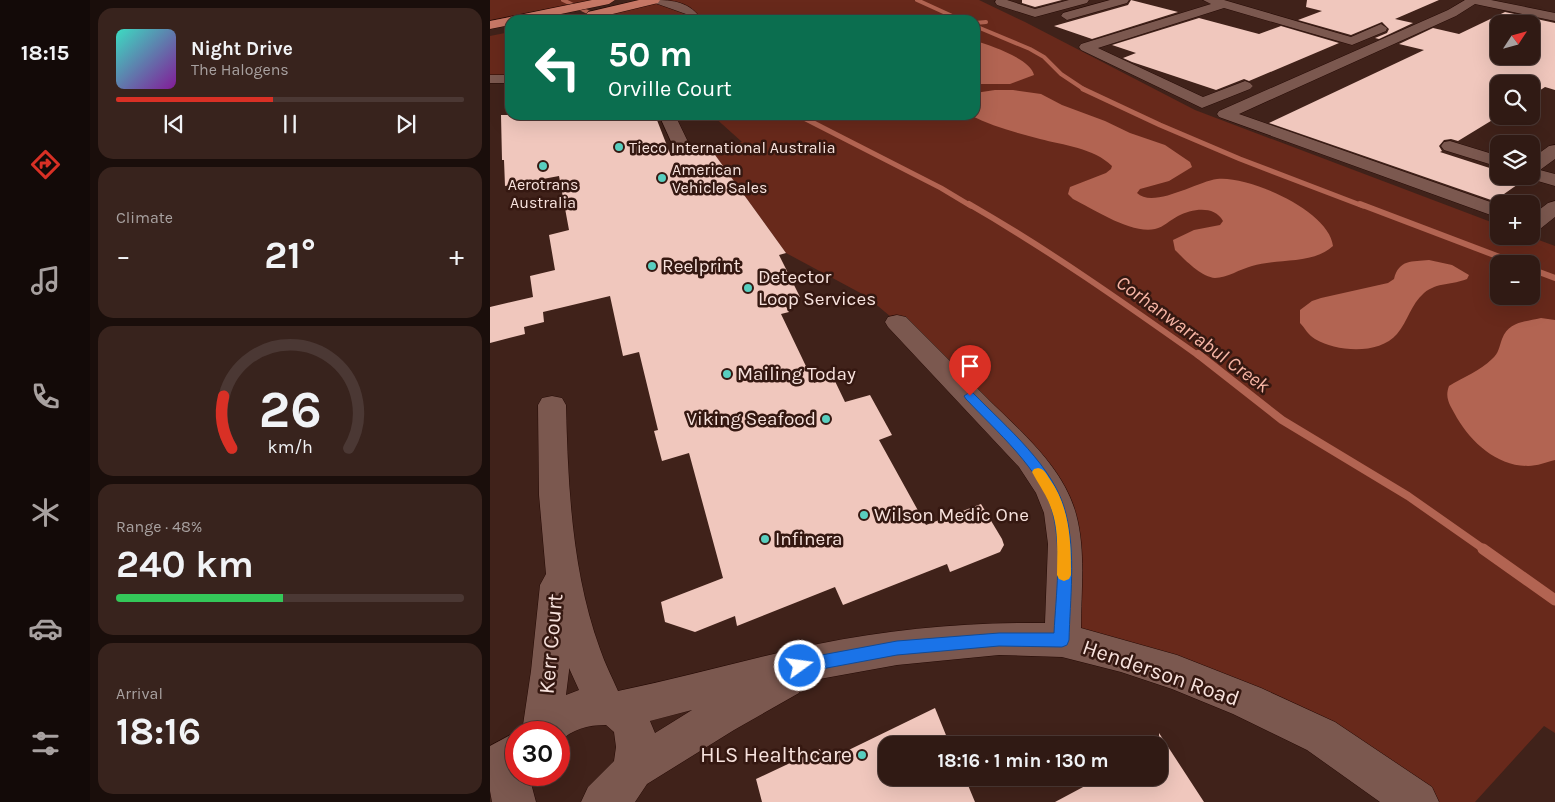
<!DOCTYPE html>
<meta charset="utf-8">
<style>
:root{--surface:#301a14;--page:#38231d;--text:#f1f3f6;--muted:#a8a1a0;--line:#4b3834;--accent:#d93025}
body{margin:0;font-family:Karla,sans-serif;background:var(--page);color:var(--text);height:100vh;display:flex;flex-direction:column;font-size:19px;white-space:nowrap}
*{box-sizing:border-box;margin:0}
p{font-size:16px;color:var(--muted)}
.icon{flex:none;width:28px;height:28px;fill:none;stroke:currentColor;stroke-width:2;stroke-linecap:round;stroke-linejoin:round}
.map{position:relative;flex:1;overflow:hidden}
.drawer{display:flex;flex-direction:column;gap:8px;padding:8px;background:#1a0e0b;width:400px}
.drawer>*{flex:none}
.top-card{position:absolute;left:15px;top:15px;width:475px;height:105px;border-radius:15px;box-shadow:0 5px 20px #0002,0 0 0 1px var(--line);background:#0b6e4f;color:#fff;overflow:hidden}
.needle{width:32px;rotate:54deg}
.buttons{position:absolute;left:1000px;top:15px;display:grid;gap:10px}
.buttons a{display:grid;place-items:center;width:50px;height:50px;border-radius:10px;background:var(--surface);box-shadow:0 5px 20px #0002,0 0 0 1px var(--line);font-size:25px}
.speed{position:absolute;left:15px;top:721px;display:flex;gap:10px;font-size:25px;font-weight:700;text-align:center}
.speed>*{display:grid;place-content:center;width:65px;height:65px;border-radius:50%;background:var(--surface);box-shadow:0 5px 20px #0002,0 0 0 1px var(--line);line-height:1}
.speed .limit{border:8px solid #d22;background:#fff;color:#111}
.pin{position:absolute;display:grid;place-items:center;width:42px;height:42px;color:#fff;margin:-51px -21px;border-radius:50% 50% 50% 0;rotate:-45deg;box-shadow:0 0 5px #0007}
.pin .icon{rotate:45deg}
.me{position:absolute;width:55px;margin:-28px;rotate:76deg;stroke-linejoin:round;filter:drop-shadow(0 0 4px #0008)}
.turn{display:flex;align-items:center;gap:18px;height:105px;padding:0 20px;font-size:22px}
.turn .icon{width:65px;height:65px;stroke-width:2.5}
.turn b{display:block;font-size:35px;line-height:42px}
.big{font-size:38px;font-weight:700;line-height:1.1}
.drawer .card{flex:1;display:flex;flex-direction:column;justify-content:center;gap:8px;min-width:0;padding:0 18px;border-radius:15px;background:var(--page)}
.drawer .dial{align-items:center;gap:0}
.dial svg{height:130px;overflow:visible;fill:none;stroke:var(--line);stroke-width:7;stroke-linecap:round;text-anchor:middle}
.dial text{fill:var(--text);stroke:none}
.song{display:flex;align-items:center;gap:15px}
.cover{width:60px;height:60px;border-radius:8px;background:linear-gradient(135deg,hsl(170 70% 55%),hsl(290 70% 35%))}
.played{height:5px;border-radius:2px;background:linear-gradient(90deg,var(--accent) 45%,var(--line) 45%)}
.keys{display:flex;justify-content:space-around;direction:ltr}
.heat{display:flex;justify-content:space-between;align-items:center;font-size:28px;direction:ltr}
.charge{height:8px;border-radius:4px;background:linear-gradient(90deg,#34c759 48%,var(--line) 0)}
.trip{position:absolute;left:388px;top:736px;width:290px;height:50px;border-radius:15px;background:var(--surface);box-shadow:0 5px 20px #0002,0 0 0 1px var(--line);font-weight:700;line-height:50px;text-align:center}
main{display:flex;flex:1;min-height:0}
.dock{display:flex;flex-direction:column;width:90px;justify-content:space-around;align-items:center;background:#130a08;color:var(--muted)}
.dock .icon{width:35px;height:35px}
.dock .selected{color:var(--accent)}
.dock b{font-size:22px;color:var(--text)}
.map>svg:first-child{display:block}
.green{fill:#68291b;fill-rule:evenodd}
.water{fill:#b26452}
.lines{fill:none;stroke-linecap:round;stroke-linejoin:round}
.stream-far4{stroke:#b26452;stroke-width:4}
.stream-far3{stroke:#b26452;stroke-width:5}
.stream-far2{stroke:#b26452;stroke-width:6}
.stream-far1{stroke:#b26452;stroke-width:8}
.stream{stroke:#b26452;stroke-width:11}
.building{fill:#f0c7bd;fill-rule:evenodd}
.minor-casing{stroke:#250a05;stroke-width:1}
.highway-casing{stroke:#250a05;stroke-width:1}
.minor{fill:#7b584f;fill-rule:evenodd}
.highway{fill:#c77866;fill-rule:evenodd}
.route{fill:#1a73e8;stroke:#114b97}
.slow{fill:#f59e0b}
.poi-dot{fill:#59cebf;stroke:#351811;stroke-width:2}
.labels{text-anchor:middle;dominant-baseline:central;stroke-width:5;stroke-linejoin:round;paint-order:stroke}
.far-poi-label{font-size:16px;fill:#f7e2dd;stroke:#351811;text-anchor:start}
.poi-label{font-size:19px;fill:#f7e2dd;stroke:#351811;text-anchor:start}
.water-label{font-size:20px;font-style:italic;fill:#f7b5a5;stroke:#351811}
.near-street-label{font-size:22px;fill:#f7e2dd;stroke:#351811}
.near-poi-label{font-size:22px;fill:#f7e2dd;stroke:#351811;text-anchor:end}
</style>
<main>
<nav class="dock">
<b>18:15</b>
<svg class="icon selected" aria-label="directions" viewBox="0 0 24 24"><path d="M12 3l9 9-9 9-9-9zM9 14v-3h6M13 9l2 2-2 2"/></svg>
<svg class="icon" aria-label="music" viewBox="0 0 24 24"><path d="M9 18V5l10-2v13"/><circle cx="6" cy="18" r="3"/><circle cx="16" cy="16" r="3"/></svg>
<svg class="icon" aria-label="phone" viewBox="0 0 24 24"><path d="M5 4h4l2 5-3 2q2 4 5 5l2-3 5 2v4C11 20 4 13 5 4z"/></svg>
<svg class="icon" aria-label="climate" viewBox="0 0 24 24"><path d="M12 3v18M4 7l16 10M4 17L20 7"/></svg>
<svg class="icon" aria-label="car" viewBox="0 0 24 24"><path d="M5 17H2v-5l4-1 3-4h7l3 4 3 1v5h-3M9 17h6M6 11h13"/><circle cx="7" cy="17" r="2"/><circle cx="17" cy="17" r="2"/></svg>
<svg class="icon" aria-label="filters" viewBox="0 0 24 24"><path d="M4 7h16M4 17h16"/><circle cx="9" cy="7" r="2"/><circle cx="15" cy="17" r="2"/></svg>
</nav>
<section class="drawer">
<div class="card">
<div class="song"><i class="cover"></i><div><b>Night Drive</b><p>The Halogens</p></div></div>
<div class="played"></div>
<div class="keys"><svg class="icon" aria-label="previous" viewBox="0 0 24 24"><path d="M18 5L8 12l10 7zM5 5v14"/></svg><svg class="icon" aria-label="pause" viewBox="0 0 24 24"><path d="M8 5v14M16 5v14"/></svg><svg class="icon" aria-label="next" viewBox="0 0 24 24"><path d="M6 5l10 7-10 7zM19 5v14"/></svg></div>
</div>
<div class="card"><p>Climate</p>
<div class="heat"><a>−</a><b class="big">21°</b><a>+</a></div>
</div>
<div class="card dial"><svg viewBox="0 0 100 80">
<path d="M14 69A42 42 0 1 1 86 69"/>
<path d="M14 69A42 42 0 0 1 9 37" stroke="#d93025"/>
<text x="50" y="56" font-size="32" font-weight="700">26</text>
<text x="50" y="72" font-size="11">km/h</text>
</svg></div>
<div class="card"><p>Range · 48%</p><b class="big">240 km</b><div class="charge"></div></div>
<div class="card"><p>Arrival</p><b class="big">18:16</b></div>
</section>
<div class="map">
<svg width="1065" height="802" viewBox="0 0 1065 802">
<rect width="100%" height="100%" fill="#40221a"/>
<!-- green -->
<path class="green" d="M 0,0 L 119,0 L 0,25 Z
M 164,0 L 489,0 L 535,22 L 705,110 L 1009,225 L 1009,236 L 1038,236 L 1065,246 L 1065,733 L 1054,726 L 985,802 L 927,802 L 882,771 L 572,640 L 569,512 L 407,322 L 376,296 L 296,253 L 220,148 L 252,142 L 222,115 L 485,115 L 485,20 L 78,20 ZM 1009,264 L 1041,264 L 1041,296 L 1009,296 Z
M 20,32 L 20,79 L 0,79 L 0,36 Z"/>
<!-- water -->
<path class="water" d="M 485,41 C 500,45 541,59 544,75 L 520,84 L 485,84 Z
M 505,90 L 523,90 L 551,94 L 572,105 L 615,121 L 640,133 L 675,145 L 700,162 L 702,167 L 679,181 L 650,189 L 647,193 C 663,209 706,182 727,179 C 758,175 840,211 843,246 C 822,265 787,258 762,266 C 750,269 737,278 725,278 C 711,277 694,259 685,250 L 683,240 L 704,230 L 730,225 L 733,221 C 724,205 702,209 688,216 C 680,220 674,227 665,229 C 641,234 605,210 583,199 L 578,194 L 580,187 L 616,173 L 621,169 L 622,166 C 604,148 573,145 550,139 C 526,133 502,126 480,115 L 485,115 L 485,93 Z
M 939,260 L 962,265 L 979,275 L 977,279 C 963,285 947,282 934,293 C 921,304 918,321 907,334 C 889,355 847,352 825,339 C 818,335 815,328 810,323 L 810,310 L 822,301 L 831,298 L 898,283 L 904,279 C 909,259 922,262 939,260 Z
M 1051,318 L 1065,320 L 1065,460 C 1057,462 1047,466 1038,466 C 1007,466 982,443 967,418 C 961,406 954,399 959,386 C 973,377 990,371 1002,359 C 1009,353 1009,347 1012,339 C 1019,321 1035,322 1051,318 Z"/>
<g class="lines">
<!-- stream-far4 -->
<path class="stream-far4" d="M 73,0 L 114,20
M 427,0 L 471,20
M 485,23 L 496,22
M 485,26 L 540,49 L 554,57 L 571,74 L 595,90"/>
<!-- stream-far3 -->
<path class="stream-far3" d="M 593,89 L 670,125 L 750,159 L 873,206
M 308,115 L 451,188 L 481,206"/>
<!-- stream-far2 -->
<path class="stream-far2" d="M 479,204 C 559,250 634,303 709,356
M 870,204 L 1028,264
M 1041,269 L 1065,278"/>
<!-- stream-far1 -->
<path class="stream-far1" d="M 708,354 L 792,420 L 918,496 L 995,550"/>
<!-- stream -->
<path class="stream" d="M 993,549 L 1065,600"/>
</g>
<!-- building -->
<path class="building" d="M 532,0 L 572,0 L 545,7 L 532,3 Z
M 641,0 L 688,12 L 602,39 L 564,26 L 638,5 Z
M 817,0 L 949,0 L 905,19 L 923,23 L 889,39 L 885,38 L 897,33 L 899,29 L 892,22 L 861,35 L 808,20 L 832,11 L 816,7 Z
M 1015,12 L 1065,23 L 1065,90 L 1055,87 L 1041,96 L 1041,84 L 1009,84 L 1009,116 L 968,141 L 961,139 L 954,140 L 949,146 L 952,151 L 950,152 L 1009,171 L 1009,176 L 1023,176 L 1034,180 L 1004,201 L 779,123 L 934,50 L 909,44 L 943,28 L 969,34 ZM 1009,24 L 1041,24 L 1041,56 L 1009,56 Z
M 709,18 L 769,34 L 791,26 L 849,43 L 759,81 L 754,79 L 726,90 L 642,62 L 633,58 L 646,53 L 622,45 Z
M 11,115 L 165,115 L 181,156 L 220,148 L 296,253 L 289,255 L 310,297 L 293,301 L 299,312 L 291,314 L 324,383 L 343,377 L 355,402 L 380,395 L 402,435 L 389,440 L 436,525 L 491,504 L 512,539 L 514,545 L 510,552 L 460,572 L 457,564 L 353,605 L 345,587 L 247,626 L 245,616 L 205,632 L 175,622 L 171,602 L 233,578 L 199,453 L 172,461 L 164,431 L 168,430 L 149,352 L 133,356 L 120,296 L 53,312 L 54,322 L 34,327 L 35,334 L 0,343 L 0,307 L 43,297 L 40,276 L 65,270 L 59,235 L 79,230 L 69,176 L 15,186 L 14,160 L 12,160 Z
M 445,708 L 460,745 L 396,745 L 396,778 L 475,778 L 485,802 L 272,802 L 266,779 L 330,749 L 334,762 Z
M 669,733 L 714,802 L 565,802 L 610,778 L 669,778 Z"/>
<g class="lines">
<!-- minor casing -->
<g class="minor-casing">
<path id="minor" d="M 163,0 C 184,0 200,2 212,20 L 200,20 L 196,14 L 165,3 Z
M 506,0 L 517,0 L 545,9 L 579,0 L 599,0 L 597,3 L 545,17 L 507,5 L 505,2 Z
M 620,0 L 639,0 L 637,3 L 577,20 L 571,16 L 573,13 Z
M 713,0 L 734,0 L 861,37 L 891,24 L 897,28 L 896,31 L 862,45 L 734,8 L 608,48 L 713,97 L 755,81 L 760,83 L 763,86 L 760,89 L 712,108 L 591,50 L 589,47 L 591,44 L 721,4 Z
M 975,0 L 1001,0 L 1065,13 L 1065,21 L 985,4 L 966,16 L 749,114 L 1009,205 L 1009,218 L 729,117 L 727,114 L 729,111 L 958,10 Z
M 0,75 L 20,75 L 20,83 L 0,83 Z
M 169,115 L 185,115 L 199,144 L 196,148 L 190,149 L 184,148 Z
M 960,141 L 1009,156 L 1009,167 L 954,150 L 951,146 L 954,142 Z
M 1065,145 L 1065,159 L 1050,170 L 1065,174 L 1065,186 L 1034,177 L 1041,176 L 1041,159 L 1059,146 Z
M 1065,201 L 1065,217 L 1050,229 L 1041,231 L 1041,216 L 1058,203 Z
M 407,315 L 416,317 C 443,344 470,371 497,398 C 530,431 573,466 586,514 C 596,551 591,590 591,628 L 687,655 L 771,688 L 845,722 L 942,787 L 949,802 L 890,802 L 817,750 L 743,714 L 682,689 L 631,672 L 572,657 L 509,655 L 407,665 L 313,682 L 309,693 L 244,730 L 157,784 L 145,802 L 91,802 L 98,787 L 124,761 L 126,747 L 124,732 L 116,725 C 97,725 83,729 69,742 L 69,732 L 30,732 L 33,725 L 41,671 L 50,585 L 56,574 L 49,495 L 48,405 L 52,398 L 62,396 L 72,398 L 76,405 C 78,487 82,572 110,649 C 115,664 122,677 128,691 C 195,677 261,658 328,644 C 402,629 479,622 555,623 L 558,544 L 554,513 L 546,493 L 529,467 L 398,327 L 395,322 L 398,317 ZM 79,668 L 89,690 L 76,695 L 79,671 ZM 202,710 L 165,733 L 160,721 Z
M 26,732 L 26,775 L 45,775 L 42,787 L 46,802 L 2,802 L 0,791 L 0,746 Z"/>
</g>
<!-- highway casing -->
<g class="highway-casing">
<path id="highway" d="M 102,0 L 125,0 L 119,4 L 42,20 L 20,20 L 20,25 L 0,29 L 0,21 Z
M 149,0 L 170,0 L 168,3 L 102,19 L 96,15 L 98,12 Z"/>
</g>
<!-- minor -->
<use href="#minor" class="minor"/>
<!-- highway -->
<use href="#highway" class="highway"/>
</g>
<!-- route -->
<path class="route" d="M 480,392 L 483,393 C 516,427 565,467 576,514 C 586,554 580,599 579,640 L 577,645 L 572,647 L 509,646 L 407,655 L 310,673 L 304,671 L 302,666 L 304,661 L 310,659 L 407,641 L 509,633 L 564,633 C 566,594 572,552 563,514 C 553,471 505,430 476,399 L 474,396 Z"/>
<!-- slow -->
<path class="slow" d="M 548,468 C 554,469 556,473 559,478 C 580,507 581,541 581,575 L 579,579 L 574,581 L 569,579 L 567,575 C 567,554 569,531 562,511 C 558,497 549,485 542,472 L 544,469 Z"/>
<!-- markers -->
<g class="poi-dot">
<circle cx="129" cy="147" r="5"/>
<circle cx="53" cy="166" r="5"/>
<circle cx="172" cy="178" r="5"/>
<circle cx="162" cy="266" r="5"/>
<circle cx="258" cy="288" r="5"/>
<circle cx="237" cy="374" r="5"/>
<circle cx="336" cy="419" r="5"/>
<circle cx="374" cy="515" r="5"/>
<circle cx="275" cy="539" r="5"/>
<circle cx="372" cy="755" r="5"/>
</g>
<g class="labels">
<!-- far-poi labels -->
<g class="far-poi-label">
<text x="139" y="147">Tieco International Australia</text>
<text x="182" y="169">American<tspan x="182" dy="18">Vehicle Sales</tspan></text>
<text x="53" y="184" text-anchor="middle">Aerotrans<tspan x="53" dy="18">Australia</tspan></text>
</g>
<!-- poi labels -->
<g class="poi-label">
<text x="172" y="266">Reelprint</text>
<text x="268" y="277">Detector<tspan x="268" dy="22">Loop Services</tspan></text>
<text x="247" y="374">Mailing Today</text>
<text x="326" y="419" text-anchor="end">Viking Seafood</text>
<text x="384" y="515">Wilson Medic One</text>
<text x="285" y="539">Infinera</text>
</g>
<!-- water labels -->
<g class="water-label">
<text transform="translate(703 334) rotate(36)">Corhanwarrabul Creek</text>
</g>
<!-- near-street labels -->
<g class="near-street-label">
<text transform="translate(61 644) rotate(-85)">Kerr Court</text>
<text transform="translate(671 673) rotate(19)">Henderson Road</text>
</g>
<!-- near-poi labels -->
<g class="near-poi-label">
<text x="362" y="755">HLS Healthcare</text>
</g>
</g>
</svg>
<div class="buttons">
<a><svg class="needle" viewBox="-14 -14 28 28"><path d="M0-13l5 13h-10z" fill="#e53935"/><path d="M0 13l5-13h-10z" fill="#a8a1a0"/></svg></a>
<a><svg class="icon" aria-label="search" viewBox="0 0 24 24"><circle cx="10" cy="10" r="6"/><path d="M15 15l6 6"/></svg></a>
<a><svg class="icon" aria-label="layers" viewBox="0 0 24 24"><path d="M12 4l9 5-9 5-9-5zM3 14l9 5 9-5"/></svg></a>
<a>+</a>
<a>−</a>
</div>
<div class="speed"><div class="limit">30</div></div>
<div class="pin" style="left:480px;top:396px;background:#d93025"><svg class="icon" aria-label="arrive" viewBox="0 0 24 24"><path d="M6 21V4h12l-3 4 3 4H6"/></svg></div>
<svg class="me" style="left:310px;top:666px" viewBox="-20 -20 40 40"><circle r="17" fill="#1a73e8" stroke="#fff" stroke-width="3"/><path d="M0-11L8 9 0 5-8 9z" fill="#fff"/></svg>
<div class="trip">18:16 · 1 min · 130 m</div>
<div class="top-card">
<div class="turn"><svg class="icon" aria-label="left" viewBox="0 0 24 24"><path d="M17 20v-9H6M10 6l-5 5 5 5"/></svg><div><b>50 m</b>Orville Court</div></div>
</div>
</div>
</main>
